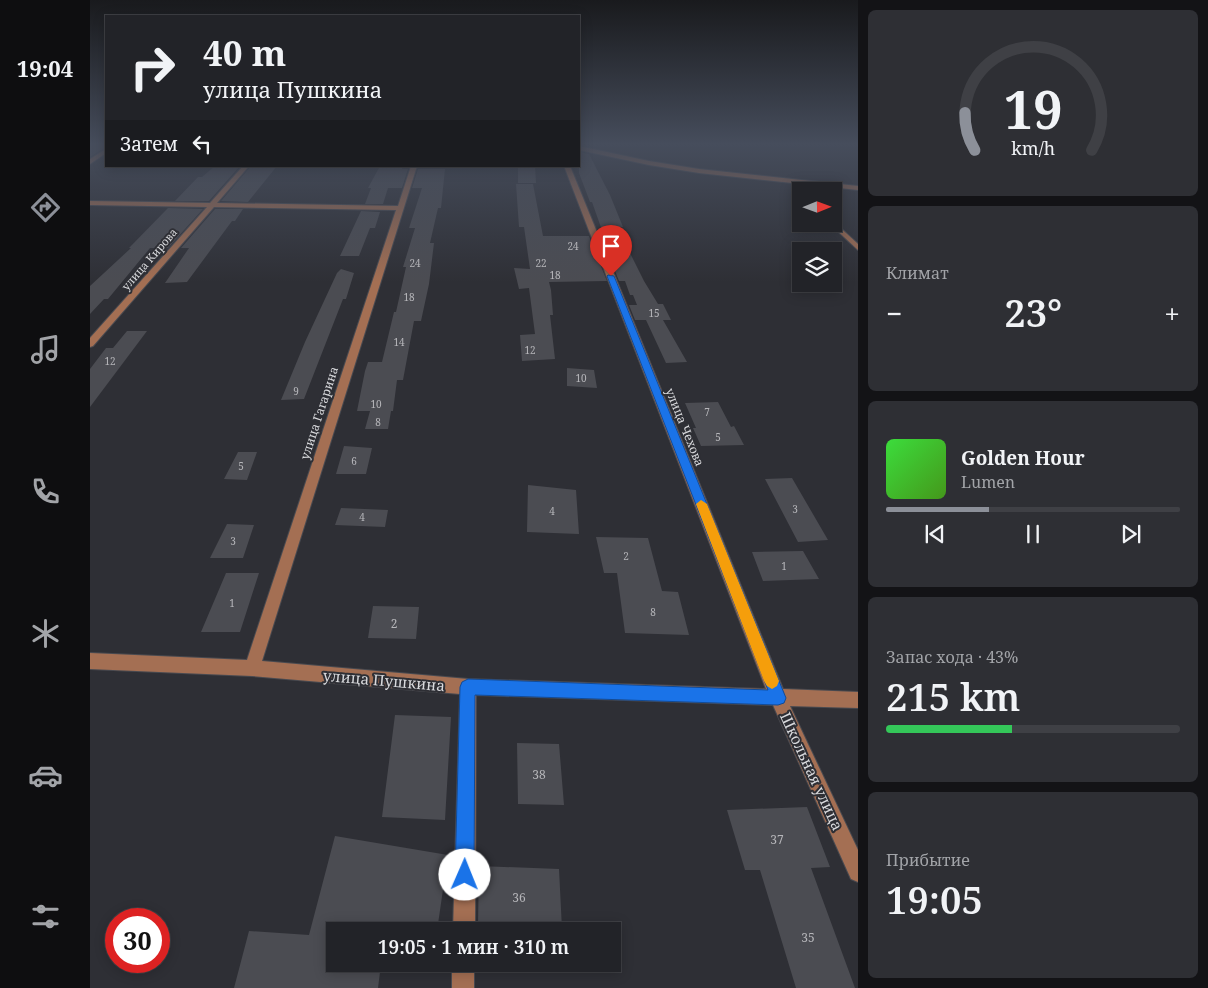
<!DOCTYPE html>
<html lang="ru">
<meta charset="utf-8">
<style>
:root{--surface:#222328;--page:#2e2f34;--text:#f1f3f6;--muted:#a2a4a8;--line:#3f4045;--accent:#8c9099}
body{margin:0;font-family:"Noto Serif",serif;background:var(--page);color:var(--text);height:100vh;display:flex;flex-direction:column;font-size:19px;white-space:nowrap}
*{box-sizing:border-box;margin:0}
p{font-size:16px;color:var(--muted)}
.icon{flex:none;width:28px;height:28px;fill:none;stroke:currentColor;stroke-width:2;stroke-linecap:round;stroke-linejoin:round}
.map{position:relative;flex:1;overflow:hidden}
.sheet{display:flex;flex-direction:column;gap:10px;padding:10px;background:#131316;width:350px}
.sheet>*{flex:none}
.hud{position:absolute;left:15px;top:15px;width:475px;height:152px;border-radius:0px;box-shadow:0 2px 12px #0003,0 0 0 1px var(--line);background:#222328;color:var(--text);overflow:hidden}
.needle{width:32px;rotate:89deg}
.tools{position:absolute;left:702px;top:182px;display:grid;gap:10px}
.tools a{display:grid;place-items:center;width:50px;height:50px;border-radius:0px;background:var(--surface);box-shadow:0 2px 12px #0003,0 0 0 1px var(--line);font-size:25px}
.speed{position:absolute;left:15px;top:908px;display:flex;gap:10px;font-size:25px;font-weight:700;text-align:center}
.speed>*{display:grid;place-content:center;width:65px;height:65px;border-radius:50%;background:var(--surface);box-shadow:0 2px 12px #0003,0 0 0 1px var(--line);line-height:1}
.speed .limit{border:8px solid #d22;background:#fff;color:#111}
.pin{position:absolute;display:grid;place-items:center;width:42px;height:42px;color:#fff;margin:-51px -21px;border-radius:50% 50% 50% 0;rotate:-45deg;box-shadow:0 0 5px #0007}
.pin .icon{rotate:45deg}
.me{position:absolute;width:55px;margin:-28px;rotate:1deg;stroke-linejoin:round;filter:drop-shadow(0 0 4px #0008)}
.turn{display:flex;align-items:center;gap:18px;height:105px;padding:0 15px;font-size:22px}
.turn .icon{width:65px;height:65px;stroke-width:2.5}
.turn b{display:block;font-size:35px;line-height:42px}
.then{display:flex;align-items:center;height:48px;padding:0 15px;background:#0003;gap:10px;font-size:19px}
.big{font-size:38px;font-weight:600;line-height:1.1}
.sheet .tile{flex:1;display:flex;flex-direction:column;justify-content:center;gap:8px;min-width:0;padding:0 18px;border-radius:8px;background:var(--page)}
.sheet .dial{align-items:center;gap:0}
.dial svg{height:130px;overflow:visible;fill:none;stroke:var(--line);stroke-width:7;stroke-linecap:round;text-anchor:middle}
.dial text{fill:var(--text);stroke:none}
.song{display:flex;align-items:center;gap:15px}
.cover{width:60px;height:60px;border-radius:8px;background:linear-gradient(135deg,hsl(120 70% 55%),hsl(100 70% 35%))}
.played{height:5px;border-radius:2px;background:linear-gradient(90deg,var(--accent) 35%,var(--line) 35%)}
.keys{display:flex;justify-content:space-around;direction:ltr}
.heat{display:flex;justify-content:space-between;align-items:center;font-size:28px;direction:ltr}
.charge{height:8px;border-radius:4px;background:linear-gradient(90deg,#34c759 43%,var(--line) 0)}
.trip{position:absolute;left:236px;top:922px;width:295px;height:50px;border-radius:0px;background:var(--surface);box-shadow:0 2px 12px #0003,0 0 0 1px var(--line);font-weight:600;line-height:50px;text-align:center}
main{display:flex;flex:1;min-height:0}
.dock{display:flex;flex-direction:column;width:90px;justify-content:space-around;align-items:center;background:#0e0e10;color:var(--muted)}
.dock .icon{width:35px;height:35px}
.dock .selected{color:var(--accent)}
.dock b{font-size:22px;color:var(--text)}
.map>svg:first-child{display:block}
.building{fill:#4b4c52}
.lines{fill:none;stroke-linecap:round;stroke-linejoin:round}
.minor-casing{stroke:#494a50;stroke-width:2}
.minor{fill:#a46f53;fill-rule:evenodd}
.route{fill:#1a73e8;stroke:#114b97}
.slow{fill:#f59e0b}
.labels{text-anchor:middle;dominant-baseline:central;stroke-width:4;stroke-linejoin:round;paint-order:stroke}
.number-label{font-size:10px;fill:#b6b6ba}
.far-street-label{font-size:11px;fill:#d9dadd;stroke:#2e2f35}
.street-label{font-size:12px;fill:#d9dadd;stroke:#2e2f35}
.near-number-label{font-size:12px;fill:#b6b6ba}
.near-street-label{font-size:15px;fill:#d9dadd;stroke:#2e2f35}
</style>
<main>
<nav class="dock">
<b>19:04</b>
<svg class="icon selected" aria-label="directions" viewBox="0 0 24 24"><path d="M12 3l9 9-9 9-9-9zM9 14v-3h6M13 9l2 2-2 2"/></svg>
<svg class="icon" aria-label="music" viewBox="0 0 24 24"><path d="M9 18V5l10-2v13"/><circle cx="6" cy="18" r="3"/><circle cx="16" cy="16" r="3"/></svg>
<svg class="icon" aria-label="phone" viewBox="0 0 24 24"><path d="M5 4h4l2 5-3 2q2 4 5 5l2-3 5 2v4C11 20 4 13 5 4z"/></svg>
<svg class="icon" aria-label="climate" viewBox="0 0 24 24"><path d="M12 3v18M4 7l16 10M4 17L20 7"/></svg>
<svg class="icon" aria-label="car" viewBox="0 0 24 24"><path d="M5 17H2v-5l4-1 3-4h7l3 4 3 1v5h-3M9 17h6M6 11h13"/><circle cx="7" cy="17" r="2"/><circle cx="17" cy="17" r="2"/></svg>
<svg class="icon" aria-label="filters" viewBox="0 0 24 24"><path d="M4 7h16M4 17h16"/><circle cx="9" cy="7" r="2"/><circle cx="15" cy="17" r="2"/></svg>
</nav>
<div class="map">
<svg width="768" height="988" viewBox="0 0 768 988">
<rect width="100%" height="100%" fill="#2e2f35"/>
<!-- building -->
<path class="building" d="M 0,143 L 16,143 L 16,147 L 0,157 Z
M 489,152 L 499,154 L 520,195 L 533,227 L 527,227 L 554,281 L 568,304 L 573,304 L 581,320 L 573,320 L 597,362 L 576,363 L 556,320 L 545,320 L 539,305 L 547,305 L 543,295 L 540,295 L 535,281 L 529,281 L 511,236 L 514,236 L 502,202 L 500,202 L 489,173 Z
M 125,166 L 150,166 L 119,201 L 85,201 L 108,177 L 112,177 Z
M 161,166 L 187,166 L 158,202 L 131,201 Z
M 290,166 L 313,166 L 312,169 L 318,169 L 312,188 L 298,188 L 293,204 L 275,204 L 281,188 L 278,188 Z
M 428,166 L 445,166 L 446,183 L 428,183 Z
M 328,169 L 355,169 L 351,208 L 348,208 L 340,243 L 344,243 L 339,284 L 331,321 L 324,321 L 313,380 L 307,380 L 303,411 L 301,411 L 298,429 L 275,429 L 280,411 L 267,411 L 275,371 L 278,362 L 292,362 L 304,312 L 306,312 L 316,267 L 313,267 L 325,228 L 319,228 L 332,188 L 322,188 Z
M 426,184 L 443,184 L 453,236 L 499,236 L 517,281 L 459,282 L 461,290 L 463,315 L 460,315 L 465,359 L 432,361 L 430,335 L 445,334 L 439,288 L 429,289 L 424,268 L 440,269 L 434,227 L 429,227 Z
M 78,208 L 113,209 L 78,248 L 60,248 L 18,299 L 14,299 L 0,314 L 0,286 L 41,248 L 39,248 Z
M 125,209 L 153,209 L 145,221 L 142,221 L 97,282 L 75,283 L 99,248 L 91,248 Z
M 271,211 L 290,212 L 285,228 L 280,228 L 269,256 L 250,256 Z
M 251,269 L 264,273 L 256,299 L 253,299 L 214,399 L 191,400 L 215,342 L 247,273 Z
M 37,331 L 57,331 L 0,407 L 0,369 L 16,348 L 23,348 Z
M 477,368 L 504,370 L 507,388 L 477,386 Z
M 628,402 L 641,427 L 644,426 L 654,445 L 611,446 L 603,428 L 606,428 L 595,403 Z
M 254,446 L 282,448 L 276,474 L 246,474 Z
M 148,452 L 167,452 L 157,480 L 134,479 Z
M 702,478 L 738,540 L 708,542 L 675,479 Z
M 438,485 L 486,490 L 489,534 L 437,532 Z
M 251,508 L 298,510 L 295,527 L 245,525 Z
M 137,524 L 164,525 L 153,558 L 120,558 Z
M 506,537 L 558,538 L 572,591 L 588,592 L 599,635 L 535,633 L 527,573 L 514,573 Z
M 713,551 L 729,579 L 673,581 L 662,552 Z
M 136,573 L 169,573 L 150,632 L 111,632 Z
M 283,606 L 329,607 L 326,639 L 278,638 Z
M 305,715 L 361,717 L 355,820 L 292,817 Z
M 427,743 L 469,744 L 474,805 L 428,804 Z
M 717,807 L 740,867 L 721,868 L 765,988 L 706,988 L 670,870 L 655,870 L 637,810 Z
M 245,836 L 358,855 L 347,931 L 245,931 L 245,964 L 291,964 L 288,988 L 144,988 L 159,931 L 219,935 Z
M 389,866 L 469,869 L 472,929 L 388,925 Z"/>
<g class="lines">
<!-- minor casing -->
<g class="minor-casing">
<path id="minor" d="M 489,146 L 559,161 L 609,169 L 768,186 L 768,190 L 609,173 L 559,165 L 489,150 Z
M 16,149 L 16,153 L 0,164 L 0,159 Z
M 153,166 L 159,166 L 127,203 L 308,206 L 321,166 L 327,166 L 172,661 L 378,679 L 676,689 L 474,166 L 480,166 L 693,689 L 768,692 L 768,708 L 700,706 L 768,850 L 768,882 L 761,879 L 683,705 L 386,695 L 385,931 L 363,931 L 370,694 L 162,676 L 0,669 L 0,653 L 157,660 L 306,210 L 124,207 L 3,346 L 0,347 L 0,338 L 117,207 L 0,205 L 0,201 L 120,203 Z
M 744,222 L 768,244 L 768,250 L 740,224 L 744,224 Z
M 362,964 L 384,964 L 384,988 L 362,988 Z"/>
</g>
<!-- minor -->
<use href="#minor" class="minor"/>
</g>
<!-- sky -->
<linearGradient id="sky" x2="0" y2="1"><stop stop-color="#191a1d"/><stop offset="0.51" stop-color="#464d5c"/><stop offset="1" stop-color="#464d5c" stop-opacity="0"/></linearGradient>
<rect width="768" height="282" fill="url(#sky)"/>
<!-- route -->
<path class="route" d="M 518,275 L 524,276 L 696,698 L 694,703 L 688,705 L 385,695 L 384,875 L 381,881 L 375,884 L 368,881 L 365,875 L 370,687 L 372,682 L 378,679 L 678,690 L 517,276 Z"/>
<!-- slow -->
<path class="slow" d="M 611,500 L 617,504 L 689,681 L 687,686 L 682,689 L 677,686 L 674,681 L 606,504 Z"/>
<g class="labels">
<!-- number labels -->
<g class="number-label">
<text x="483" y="246">24</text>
<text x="325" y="263">24</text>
<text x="451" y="263">22</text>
<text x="465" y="275">18</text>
<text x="319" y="297">18</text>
<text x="564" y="313">15</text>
<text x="309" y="342">14</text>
<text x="440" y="350">12</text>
<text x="20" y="361">12</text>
<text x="491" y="378">10</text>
<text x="206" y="391">9</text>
<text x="286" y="404">10</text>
<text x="617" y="412">7</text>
<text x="288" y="422">8</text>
<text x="628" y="437">5</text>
<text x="264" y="461">6</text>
<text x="151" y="466">5</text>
<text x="705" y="509">3</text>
<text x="462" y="511">4</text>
<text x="272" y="517">4</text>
<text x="143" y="541">3</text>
<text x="536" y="556">2</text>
<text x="694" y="566">1</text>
<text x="142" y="603">1</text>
<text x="563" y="612">8</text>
</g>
<!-- far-street labels -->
<g class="far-street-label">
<text transform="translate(59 259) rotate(-49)">улица Кирова</text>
</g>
<!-- street labels -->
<g class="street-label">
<text transform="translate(229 413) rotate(-72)">улица Гагарина</text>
<text transform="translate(595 427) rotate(68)">улица Чехова</text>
</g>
<!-- near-number labels -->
<g class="near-number-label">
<text x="304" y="623">2</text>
<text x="449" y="774">38</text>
<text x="687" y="839">37</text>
<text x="429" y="897">36</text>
<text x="718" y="937">35</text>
</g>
<!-- near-street labels -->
<g class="near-street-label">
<text transform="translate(294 680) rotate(5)">улица Пушкина</text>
<text transform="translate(722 771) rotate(65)">Школьная улица</text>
</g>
</g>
</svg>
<div class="tools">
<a><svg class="needle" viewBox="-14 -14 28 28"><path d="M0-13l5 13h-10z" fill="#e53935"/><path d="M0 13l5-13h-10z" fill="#a2a4a8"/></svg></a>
<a><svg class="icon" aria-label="layers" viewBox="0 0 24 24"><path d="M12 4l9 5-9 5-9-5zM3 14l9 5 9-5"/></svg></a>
</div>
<div class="speed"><div class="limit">30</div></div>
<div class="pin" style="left:521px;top:276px;background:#d93025"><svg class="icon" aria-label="arrive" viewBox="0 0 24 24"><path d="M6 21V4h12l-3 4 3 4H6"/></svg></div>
<svg class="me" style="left:375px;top:875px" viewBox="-20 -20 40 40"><circle r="19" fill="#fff"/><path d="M0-13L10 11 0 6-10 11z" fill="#1a73e8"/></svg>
<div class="trip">19:05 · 1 мин · 310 m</div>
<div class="hud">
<div class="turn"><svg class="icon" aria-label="right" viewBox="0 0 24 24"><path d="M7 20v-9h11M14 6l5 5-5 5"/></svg><div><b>40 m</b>улица Пушкина</div></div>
<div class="then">Затем<svg class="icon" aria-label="left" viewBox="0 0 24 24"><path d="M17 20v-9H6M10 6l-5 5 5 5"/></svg></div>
</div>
</div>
<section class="sheet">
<div class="tile dial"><svg viewBox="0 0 100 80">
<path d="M14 69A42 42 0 1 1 86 69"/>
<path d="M14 69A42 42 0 0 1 8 46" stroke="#8c9099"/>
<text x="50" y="56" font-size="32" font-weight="700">19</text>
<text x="50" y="72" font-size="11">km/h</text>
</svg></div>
<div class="tile"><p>Климат</p>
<div class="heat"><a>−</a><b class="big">23°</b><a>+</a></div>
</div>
<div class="tile">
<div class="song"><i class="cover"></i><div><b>Golden Hour</b><p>Lumen</p></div></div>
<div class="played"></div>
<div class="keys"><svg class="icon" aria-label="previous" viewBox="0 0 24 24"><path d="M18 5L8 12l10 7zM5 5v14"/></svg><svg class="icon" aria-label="pause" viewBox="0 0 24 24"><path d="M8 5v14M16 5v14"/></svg><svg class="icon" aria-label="next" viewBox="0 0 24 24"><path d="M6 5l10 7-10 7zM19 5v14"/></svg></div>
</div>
<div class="tile"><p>Запас хода · 43%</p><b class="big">215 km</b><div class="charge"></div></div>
<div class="tile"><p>Прибытие</p><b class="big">19:05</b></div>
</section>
</main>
